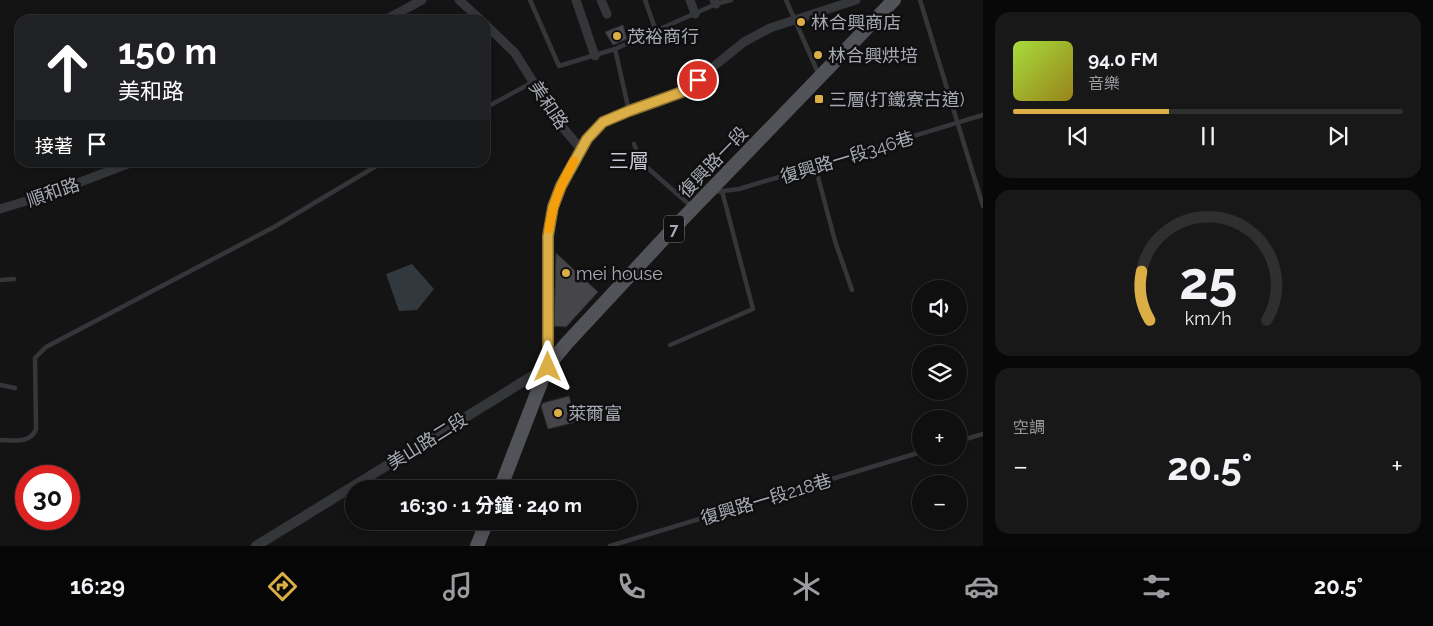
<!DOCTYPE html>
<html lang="zh-TW">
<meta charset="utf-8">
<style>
:root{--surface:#0f0f10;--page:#181819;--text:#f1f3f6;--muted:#9b9c9f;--line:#2f2f30;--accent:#dbaf46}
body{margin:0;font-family:Raleway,"Noto Sans TC",sans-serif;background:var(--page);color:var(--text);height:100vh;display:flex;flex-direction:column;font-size:19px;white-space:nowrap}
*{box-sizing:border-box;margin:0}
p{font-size:16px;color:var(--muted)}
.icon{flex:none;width:28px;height:28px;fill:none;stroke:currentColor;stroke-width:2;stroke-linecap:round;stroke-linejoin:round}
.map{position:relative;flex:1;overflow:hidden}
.panel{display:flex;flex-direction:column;gap:12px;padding:12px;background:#080809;width:450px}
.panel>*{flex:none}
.top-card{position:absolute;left:15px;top:15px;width:475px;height:152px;border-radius:15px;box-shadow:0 2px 12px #0003,0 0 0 1px var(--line);background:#202124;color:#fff;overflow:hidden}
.fabs{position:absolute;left:912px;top:280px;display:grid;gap:10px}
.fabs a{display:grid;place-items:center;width:55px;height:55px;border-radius:50%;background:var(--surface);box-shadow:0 2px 12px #0003,0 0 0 1px var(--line);font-size:25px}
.speed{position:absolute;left:15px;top:465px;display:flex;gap:10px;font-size:25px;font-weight:700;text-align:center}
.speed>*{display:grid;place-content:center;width:65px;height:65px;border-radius:50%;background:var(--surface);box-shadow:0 2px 12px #0003,0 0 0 1px var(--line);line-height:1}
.speed .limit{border:8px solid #d22;background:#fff;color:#111}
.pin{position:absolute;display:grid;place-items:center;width:42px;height:42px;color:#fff;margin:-21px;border:2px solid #fff;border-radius:50%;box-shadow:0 1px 5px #0007}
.me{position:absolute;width:55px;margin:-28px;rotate:0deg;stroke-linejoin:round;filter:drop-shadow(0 0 4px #0008)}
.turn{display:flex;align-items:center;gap:18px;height:105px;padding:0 20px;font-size:22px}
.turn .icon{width:65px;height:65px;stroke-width:2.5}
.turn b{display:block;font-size:35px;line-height:42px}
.then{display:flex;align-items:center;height:48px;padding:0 20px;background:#0003;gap:10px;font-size:19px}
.big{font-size:38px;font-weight:700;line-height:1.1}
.panel .card{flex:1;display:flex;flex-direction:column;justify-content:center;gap:8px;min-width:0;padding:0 18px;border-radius:15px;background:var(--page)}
.panel .dial{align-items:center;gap:0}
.dial svg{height:130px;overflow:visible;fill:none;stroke:var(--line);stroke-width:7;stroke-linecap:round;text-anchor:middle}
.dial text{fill:var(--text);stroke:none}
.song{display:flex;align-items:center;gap:15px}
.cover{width:60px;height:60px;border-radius:8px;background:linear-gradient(135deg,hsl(80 70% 55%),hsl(50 70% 35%))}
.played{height:5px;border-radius:2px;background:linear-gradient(90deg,var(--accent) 40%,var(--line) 40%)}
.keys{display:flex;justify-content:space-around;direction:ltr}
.heat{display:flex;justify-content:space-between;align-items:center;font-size:28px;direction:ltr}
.trip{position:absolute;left:345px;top:480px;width:292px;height:50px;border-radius:25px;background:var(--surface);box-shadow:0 2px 12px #0003,0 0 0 1px var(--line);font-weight:700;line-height:50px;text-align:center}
.dock{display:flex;height:80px;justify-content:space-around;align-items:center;background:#060606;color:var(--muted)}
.dock .icon{width:35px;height:35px}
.dock .current{color:var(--accent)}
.dock b{font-size:22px;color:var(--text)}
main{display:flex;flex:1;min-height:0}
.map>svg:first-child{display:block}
.water{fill:#31383e}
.building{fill:#46464a;stroke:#2e2e31}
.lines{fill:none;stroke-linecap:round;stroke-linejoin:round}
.service{stroke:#35363a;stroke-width:4.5}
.minor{stroke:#35363a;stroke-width:9}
.tertiary{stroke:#35363a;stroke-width:10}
.primary{stroke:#525358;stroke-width:14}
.route-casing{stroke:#8e722e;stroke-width:12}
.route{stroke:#dbaf46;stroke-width:9}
.slow{stroke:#f59e0b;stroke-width:9}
.poi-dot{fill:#dbaf46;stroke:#0f0f10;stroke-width:2}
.labels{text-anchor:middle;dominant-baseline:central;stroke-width:5;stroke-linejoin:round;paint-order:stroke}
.shield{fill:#0f0f10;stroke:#797c83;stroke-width:1}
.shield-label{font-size:16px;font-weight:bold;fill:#a7aab4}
.poi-label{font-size:18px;fill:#a7aab4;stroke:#0f0f10;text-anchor:start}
.street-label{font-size:18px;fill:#a7aab4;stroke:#0f0f10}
.quarter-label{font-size:20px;fill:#c7c9d0;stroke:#0f0f10}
</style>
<main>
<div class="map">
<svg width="983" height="546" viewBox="0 0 983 546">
<rect width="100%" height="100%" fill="#141415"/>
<!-- water -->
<path class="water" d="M 412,264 L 434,289 L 417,310 L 399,311 L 386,274 Z"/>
<!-- building -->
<path class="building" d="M 623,25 L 627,39 L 613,45 L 605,32 Z
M 556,253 L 598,292 L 566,327 L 554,326 Z
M 569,396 L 576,422 L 548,429 L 541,406 L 543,403 Z"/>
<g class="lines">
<!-- service -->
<path class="service" d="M 530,0 L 559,66 L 615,49 L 716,4 L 731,0
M 645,0 L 656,31
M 786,0 L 819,75
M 920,0 L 983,206
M 615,49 L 629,111
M 485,108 L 533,82
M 634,144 L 642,163 L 691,206
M 815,166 L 835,241 L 852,290
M 714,192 L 739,189 L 983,115
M 0,280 L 14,279
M 670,345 L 753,309 L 722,191
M 0,385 L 15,388
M 0,440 C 13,440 31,444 36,429 L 35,358 L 46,347 L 274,227 L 383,162
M 959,441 L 983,434
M 610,546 L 921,452"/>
<!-- minor -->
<path class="minor" d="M 459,0 L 481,20
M 576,0 L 595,56
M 601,0 L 607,14
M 690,0 L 695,14
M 714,0 L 716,4
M 385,20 L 422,0
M 485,24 L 515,53 L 558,122 L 581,149
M 0,209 L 46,195 L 133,162
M 547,367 L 548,236 L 553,207 L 561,186 L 587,139 L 603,122 L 613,117 L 682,92 L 744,42 L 770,28 L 856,0"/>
<!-- tertiary -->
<path class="tertiary" d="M 256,546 L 547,367"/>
<!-- primary -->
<path class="primary" d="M 500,489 L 547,367 L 566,344 L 670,232 L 894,0
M 477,546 L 487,521"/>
</g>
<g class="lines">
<!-- route casing -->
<g class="route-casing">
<path id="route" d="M 548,367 L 548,236 L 553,207 L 561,186 L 587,139 L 603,122 L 629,111 L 682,92 L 698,80"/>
</g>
<!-- route -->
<use href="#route" class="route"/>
<!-- slow -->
<path class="slow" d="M 549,229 C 553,202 561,184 574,161"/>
</g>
<!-- markers -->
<g class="poi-dot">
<circle cx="801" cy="22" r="5"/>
<circle cx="617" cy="36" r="5"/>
<circle cx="818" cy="55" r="5"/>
<rect x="814" y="94" width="10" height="10" rx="2.5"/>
<circle cx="566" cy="273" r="5"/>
<circle cx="558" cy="413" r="5"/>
</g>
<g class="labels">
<!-- shield labels -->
<rect class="shield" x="664" y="215.5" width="20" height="27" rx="4"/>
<g class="shield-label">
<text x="674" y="229">7</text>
</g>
<!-- poi labels -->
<g class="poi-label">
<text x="811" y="22">林合興商店</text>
<text x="627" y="36">茂裕商行</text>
<text x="828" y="55">林合興烘培</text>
<text x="829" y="99">三層(打鐵寮古道)</text>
<text x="576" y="273">mei house</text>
<text x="568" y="413">萊爾富</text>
</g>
<!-- street labels -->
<g class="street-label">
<text transform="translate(549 105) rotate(56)">美和路</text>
<text transform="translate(847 157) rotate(-17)">復興路一段346巷</text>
<text transform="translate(713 162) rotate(-46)">復興路一段</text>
<text transform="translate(53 192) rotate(-19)">順和路</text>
<text transform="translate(427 441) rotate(-32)">美山路二段</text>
<text transform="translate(766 499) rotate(-17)">復興路一段218巷</text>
</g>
<!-- quarter labels -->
<g class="quarter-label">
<text x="629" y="161">三層</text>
</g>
</g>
</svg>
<div class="fabs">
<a><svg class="icon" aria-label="sound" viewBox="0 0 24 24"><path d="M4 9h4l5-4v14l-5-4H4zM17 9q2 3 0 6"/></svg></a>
<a><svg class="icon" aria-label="layers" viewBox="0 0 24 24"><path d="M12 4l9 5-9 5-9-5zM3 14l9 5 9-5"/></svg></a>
<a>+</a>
<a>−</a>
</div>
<div class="speed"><div class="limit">30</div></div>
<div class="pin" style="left:698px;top:80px;background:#d93025"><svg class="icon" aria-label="arrive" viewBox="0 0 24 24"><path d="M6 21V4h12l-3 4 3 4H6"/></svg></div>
<svg class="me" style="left:548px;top:367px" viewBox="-20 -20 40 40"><path d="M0-17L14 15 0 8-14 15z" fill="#dbaf46" stroke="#fff" stroke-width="4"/></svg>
<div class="trip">16:30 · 1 分鐘 · 240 m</div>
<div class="top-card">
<div class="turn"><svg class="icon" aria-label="ahead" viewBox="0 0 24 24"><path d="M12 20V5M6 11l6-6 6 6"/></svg><div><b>150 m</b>美和路</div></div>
<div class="then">接著<svg class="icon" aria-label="arrive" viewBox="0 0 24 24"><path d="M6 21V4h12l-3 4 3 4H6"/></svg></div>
</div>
</div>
<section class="panel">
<div class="card">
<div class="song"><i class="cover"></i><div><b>94.0 FM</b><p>音樂</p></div></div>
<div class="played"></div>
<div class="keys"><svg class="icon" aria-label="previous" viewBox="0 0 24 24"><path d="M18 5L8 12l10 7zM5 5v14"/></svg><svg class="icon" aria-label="pause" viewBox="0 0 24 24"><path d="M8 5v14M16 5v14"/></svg><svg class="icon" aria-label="next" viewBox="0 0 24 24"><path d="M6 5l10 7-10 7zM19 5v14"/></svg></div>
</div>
<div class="card dial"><svg viewBox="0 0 100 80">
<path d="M14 69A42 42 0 1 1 86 69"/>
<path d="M14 69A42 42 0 0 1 9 39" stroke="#dbaf46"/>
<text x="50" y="56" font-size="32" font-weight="700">25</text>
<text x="50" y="72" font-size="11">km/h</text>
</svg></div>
<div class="card"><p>空調</p>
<div class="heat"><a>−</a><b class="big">20.5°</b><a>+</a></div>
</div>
</section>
</main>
<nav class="dock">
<b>16:29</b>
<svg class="icon current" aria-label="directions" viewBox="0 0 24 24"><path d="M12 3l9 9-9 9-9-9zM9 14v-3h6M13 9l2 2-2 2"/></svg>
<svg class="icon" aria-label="music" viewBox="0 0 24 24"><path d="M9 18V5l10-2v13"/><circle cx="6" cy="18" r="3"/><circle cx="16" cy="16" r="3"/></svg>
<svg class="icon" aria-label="phone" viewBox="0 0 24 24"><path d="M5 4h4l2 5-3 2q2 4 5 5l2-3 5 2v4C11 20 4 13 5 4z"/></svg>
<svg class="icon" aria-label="climate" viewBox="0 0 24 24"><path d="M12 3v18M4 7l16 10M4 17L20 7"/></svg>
<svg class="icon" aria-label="car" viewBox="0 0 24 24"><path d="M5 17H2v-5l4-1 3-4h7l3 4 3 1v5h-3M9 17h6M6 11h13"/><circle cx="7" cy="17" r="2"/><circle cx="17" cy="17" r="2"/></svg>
<svg class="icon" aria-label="filters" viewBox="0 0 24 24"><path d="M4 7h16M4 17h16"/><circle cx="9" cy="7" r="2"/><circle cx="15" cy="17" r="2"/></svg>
<b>20.5°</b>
</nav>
